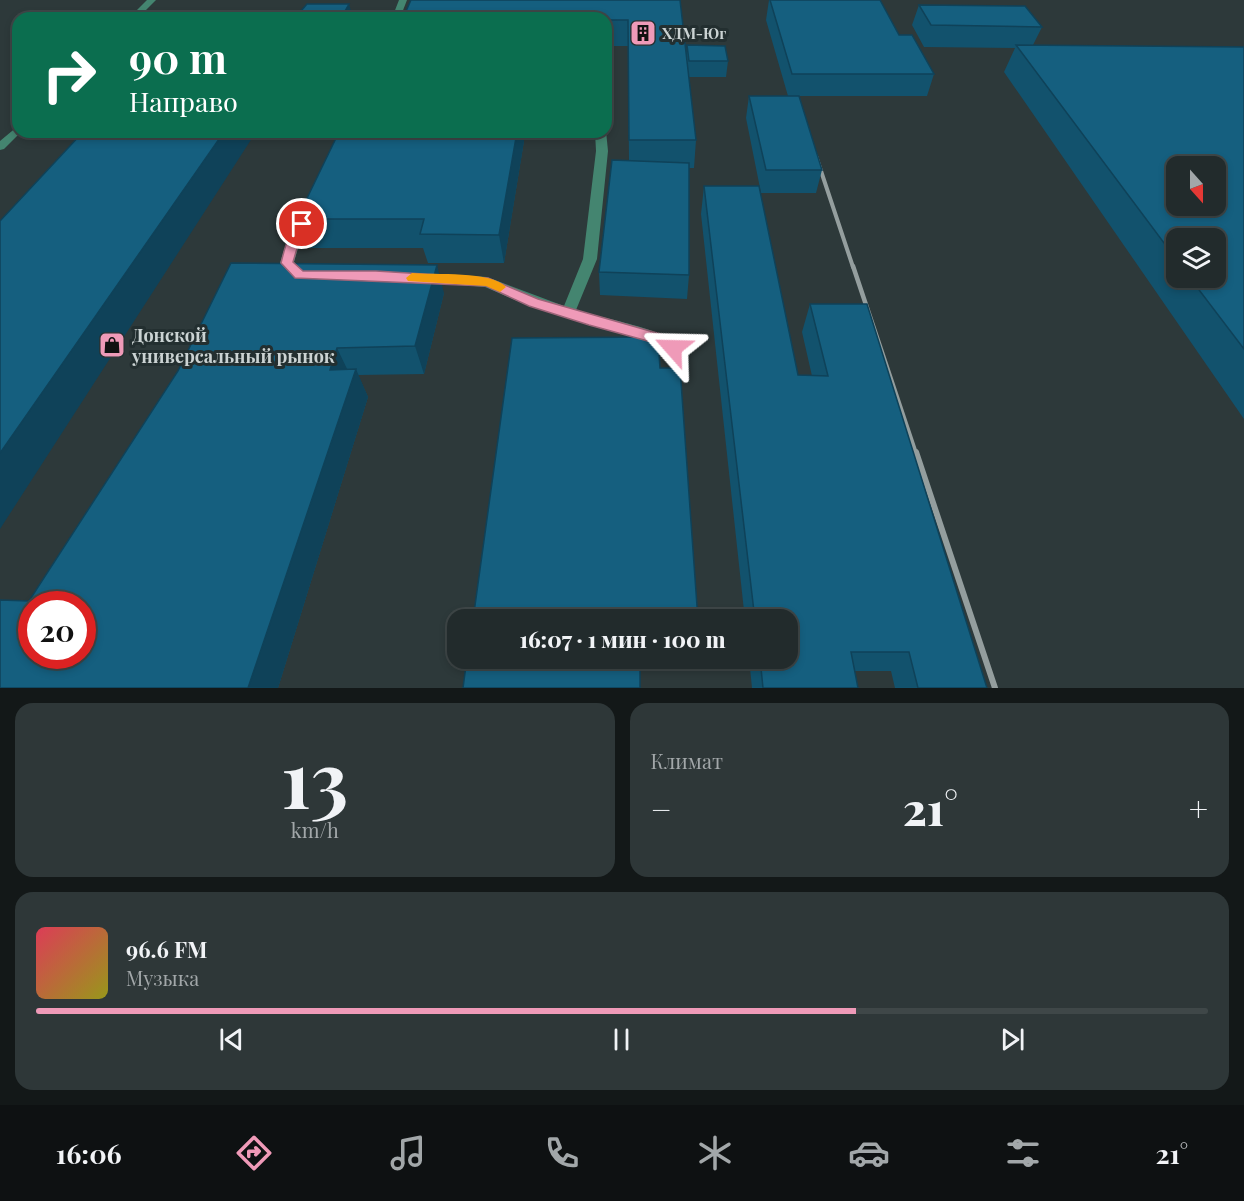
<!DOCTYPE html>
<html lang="ru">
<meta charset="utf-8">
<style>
:root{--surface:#222b2c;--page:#2e3738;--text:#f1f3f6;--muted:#a2a7a9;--line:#3f4748;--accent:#ef9ab8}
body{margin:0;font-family:"Playfair Display",serif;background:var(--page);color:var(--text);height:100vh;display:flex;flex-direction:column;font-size:22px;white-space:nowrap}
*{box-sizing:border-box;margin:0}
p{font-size:20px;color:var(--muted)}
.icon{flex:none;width:33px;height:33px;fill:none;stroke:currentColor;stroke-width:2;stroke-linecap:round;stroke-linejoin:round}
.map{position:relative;height:688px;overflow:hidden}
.side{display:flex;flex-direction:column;gap:15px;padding:15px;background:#131818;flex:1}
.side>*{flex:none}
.top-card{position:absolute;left:12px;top:12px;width:600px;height:126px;border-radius:18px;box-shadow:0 3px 9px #0003,0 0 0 2px var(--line);background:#0b6e4f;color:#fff;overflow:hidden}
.needle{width:39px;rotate:159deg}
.tools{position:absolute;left:1166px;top:156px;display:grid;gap:12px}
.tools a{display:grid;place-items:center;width:60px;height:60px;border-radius:12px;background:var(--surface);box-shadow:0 3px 9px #0003,0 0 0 2px var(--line);font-size:30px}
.speed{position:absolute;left:18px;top:591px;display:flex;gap:12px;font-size:30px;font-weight:700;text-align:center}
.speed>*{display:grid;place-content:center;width:78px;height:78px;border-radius:50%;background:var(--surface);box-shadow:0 3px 9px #0003,0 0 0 2px var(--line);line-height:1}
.speed .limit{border:9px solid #d22;background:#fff;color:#111}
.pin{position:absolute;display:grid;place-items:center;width:51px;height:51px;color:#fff;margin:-26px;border:3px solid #fff;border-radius:50%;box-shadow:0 2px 6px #0007}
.me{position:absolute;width:66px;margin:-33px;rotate:295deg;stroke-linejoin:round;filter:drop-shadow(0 0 4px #0008)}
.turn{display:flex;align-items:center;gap:21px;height:126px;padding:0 18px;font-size:27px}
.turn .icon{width:78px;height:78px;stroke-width:2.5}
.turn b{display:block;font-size:42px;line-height:51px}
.big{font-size:45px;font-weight:800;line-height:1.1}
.side .card{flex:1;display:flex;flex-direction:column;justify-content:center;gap:9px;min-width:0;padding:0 21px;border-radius:18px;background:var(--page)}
.side .dial{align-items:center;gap:0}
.dial b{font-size:78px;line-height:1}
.song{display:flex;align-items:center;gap:18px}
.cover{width:72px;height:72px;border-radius:9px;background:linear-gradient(135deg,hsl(350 70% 55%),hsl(60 70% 35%))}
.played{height:6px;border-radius:3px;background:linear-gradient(90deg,var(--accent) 70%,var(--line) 70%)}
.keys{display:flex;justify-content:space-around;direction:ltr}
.heat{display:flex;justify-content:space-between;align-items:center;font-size:33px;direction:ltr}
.side .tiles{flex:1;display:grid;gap:15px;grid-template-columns:1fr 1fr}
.card:last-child{grid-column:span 2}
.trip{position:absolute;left:447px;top:609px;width:351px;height:60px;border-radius:18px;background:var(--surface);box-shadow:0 3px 9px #0003,0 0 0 2px var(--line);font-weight:800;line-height:60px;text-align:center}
.tabs{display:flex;height:96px;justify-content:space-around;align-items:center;background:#0e1112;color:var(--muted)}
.tabs .icon{width:42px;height:42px}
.tabs .current{color:var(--accent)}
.tabs b{font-size:27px;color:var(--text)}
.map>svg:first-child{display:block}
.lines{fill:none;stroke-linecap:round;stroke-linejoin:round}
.minor{fill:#448570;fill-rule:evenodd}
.rail-far2{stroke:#949e9e;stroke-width:4}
.rail-far1{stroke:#949e9e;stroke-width:4.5}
.rail{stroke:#949e9e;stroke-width:6}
.wall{fill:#12526d;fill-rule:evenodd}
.shaded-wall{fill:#0f4259}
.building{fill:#155f7f;stroke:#0f4259;stroke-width:1.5;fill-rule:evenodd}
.route{fill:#ef9ab8;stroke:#9b6478;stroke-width:1.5}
.slow{fill:#f59e0b}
.labels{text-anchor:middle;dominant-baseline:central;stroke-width:6;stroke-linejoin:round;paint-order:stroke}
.far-poi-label{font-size:15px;font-weight:bold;fill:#cbd3d3;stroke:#232f30;text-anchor:start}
.poi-label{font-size:18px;font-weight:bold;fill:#cbd3d3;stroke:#232f30;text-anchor:start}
</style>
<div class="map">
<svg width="1244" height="688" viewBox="0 0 1244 688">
<rect width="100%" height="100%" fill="#2d393a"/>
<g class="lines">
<!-- minor -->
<path class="minor" d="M 147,0 L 156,0 L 138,18 L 129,18 Z
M 399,0 L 407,0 L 400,18 L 392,18 Z
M 18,126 L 18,132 L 21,132 L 4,149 L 0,150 L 0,141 Z
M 606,131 L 608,151 L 597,259 L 576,310 C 599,318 670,329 681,348 L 678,352 L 673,354 L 654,343 L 529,306 L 485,287 L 415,281 L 413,278 L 420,273 L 487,277 L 564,306 L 583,259 L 596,151 L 595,132 Z
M 309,207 L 315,211 L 299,245 L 294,262 L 311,275 L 309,278 C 296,282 287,273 280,263 C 284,250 297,211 309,207 Z"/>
<!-- rail-far2 -->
<path class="rail-far2" d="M 816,156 L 853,267"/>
<!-- rail-far1 -->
<path class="rail-far1" d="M 853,266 L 916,454"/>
<!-- rail -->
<path class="rail" d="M 916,452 L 995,688"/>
</g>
<!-- wall -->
<path class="wall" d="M 680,0 L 686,57 L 687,45 L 728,61 L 726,77 L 689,77 L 696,140 L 694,168 L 689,168 L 689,275 L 687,299 L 600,295 L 599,272 L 629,161 L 628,46 L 609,46 L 609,49 L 606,49 L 606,18 Z
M 769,0 L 899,35 L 934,74 L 927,96 L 799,96 L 822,170 L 816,193 L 761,193 L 746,118 L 749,96 L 788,96 L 766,20 Z
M 919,5 L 1042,27 L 1033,45 L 1244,47 L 1244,419 L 1004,72 L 1015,48 L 924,47 L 912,25 ZM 1176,238 L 1215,278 L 1176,278 Z
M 523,132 L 566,132 L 566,133 Z
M 524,141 L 504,263 L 428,263 L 423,248 L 309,248 L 297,219 Z
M 704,186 L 798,375 L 812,376 L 802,332 L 810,304 L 987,688 L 895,688 L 891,671 L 854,671 L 858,688 L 752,688 L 749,658 L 788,658 L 788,620 L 745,620 L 701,214 Z
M 444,293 L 424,374 L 358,375 L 368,397 L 278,688 L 0,688 L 29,601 L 178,371 Z
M 467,658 L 696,658 L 695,664 L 640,664 Z"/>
<!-- shaded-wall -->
<path class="shaded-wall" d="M 349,4 L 353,18 L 341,18 Z
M 281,11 L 283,18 L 276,18 Z
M 224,132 L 256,132 L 0,529 L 0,453 Z
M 517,132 L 523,132 L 524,141 L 504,263 L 499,235 Z
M 437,265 L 444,293 L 424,374 L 415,346 Z
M 337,348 L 350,375 L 330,370 Z
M 356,369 L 368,397 L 278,688 L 248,688 Z"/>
<!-- building -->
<path class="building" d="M 411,0 L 680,0 L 696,140 L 629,140 L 628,20 L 609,20 L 609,23 L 606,23 L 606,18 L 403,18 Z
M 770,0 L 880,0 L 899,35 L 912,35 L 934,74 L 792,74 Z
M 307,4 L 349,4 L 341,18 L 295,18 Z
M 919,5 L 1025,6 L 1042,27 L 931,25 Z
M 249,11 L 281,11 L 276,18 L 270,18 L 268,13 L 247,14 Z
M 268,13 L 266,18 L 229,18 L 230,15 Z
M 687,45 L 725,46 L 728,61 L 689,61 Z
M 1016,45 L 1244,47 L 1244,349 L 1190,278 L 1215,278 L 1215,238 L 1176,238 L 1176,259 ZM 1176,166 L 1215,166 L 1215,206 L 1176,206 Z
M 749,96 L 799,96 L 822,170 L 766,170 Z
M 83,132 L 224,132 L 0,453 L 0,221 Z
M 339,132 L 517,132 L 499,235 L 420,234 L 424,219 L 297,219 Z
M 612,160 L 689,163 L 689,275 L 599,272 Z
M 704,186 L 759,186 L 798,375 L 828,376 L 810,304 L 867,304 L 987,688 L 918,688 L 909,652 L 851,652 L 858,688 L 763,688 L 760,658 L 788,658 L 788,620 L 755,620 Z
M 231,263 L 437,265 L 415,346 L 337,348 L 330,370 L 356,369 L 248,688 L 0,688 L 0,600 L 29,601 L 178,371 ZM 32,604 L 82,604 L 82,656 L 32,656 Z
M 658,337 L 660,368 L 680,368 L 698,620 L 473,620 L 512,338 Z
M 467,658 L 640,658 L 640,688 L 463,688 Z"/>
<!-- route -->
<path class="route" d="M 302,220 L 308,224 L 298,245 L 293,262 L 303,271 L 376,271 L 488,278 L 538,299 L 664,335 L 680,348 L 673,353 L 655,343 L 589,325 L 529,306 L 486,286 L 295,278 L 281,263 C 284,251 290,225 302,220 Z"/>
<!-- slow -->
<path class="slow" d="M 412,273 C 433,275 493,271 506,287 L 500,292 L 486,286 L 408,281 L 406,278 Z"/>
<!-- icons -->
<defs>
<g id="building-square" transform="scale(1.35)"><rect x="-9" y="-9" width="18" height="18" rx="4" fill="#ef9ab8" stroke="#232f30"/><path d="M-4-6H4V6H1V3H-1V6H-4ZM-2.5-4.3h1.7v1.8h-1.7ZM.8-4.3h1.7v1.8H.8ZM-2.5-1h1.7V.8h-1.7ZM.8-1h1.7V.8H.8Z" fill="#111"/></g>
<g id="shop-square" transform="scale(1.35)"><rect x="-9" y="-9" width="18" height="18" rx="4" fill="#ef9ab8" stroke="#232f30"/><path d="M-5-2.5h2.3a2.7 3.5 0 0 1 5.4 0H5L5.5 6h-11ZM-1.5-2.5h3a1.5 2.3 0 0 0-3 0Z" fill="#111"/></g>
</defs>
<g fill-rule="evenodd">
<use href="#building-square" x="643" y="33"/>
<use href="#shop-square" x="112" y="345"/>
</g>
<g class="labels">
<!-- far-poi labels -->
<g class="far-poi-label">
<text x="662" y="33">ХДМ-Юг</text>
</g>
<!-- poi labels -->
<g class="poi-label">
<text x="132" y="335">Донской<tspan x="132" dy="21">универсальный рынок</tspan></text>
</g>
</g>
</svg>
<div class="tools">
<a><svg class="needle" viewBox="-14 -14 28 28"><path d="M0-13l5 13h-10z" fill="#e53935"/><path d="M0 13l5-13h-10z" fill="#a2a7a9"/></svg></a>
<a><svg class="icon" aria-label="layers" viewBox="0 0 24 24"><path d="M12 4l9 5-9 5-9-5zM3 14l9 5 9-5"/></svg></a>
</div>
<div class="speed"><div class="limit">20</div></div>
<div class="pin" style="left:302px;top:224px;background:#d93025"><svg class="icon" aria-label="arrive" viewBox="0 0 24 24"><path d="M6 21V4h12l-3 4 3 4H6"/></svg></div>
<svg class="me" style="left:673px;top:348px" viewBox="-20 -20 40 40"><path d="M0-17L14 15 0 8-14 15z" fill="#ef9ab8" stroke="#fff" stroke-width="4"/></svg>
<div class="trip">16:07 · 1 мин · 100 m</div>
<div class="top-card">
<div class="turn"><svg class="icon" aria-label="right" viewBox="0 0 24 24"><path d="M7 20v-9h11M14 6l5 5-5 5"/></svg><div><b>90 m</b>Направо</div></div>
</div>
</div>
<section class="side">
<div class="tiles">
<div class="card dial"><b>13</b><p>km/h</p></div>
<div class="card"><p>Климат</p>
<div class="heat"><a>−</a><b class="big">21°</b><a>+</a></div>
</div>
<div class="card">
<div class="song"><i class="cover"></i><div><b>96.6 FM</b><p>Музыка</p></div></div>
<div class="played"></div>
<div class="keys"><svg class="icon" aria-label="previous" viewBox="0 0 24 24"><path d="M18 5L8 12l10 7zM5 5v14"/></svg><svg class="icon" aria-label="pause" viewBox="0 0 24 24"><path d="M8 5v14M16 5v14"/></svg><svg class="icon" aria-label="next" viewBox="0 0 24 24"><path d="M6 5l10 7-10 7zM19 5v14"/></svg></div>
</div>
</div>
</section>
<nav class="tabs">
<b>16:06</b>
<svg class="icon current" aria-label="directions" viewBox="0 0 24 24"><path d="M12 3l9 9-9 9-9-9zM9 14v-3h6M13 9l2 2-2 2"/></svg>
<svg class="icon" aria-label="music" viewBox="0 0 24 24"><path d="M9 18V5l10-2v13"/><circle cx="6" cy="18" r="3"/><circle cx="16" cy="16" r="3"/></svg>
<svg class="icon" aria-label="phone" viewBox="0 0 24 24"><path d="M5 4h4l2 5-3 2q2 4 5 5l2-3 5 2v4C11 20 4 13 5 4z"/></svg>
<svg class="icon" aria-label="climate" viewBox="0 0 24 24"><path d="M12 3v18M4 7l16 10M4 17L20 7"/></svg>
<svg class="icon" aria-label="car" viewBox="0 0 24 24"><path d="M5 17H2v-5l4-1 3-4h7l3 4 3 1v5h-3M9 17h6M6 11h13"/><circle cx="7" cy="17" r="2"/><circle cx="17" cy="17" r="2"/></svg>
<svg class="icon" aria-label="filters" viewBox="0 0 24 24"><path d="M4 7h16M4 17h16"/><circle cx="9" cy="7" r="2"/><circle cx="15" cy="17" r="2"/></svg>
<b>21°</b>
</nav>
